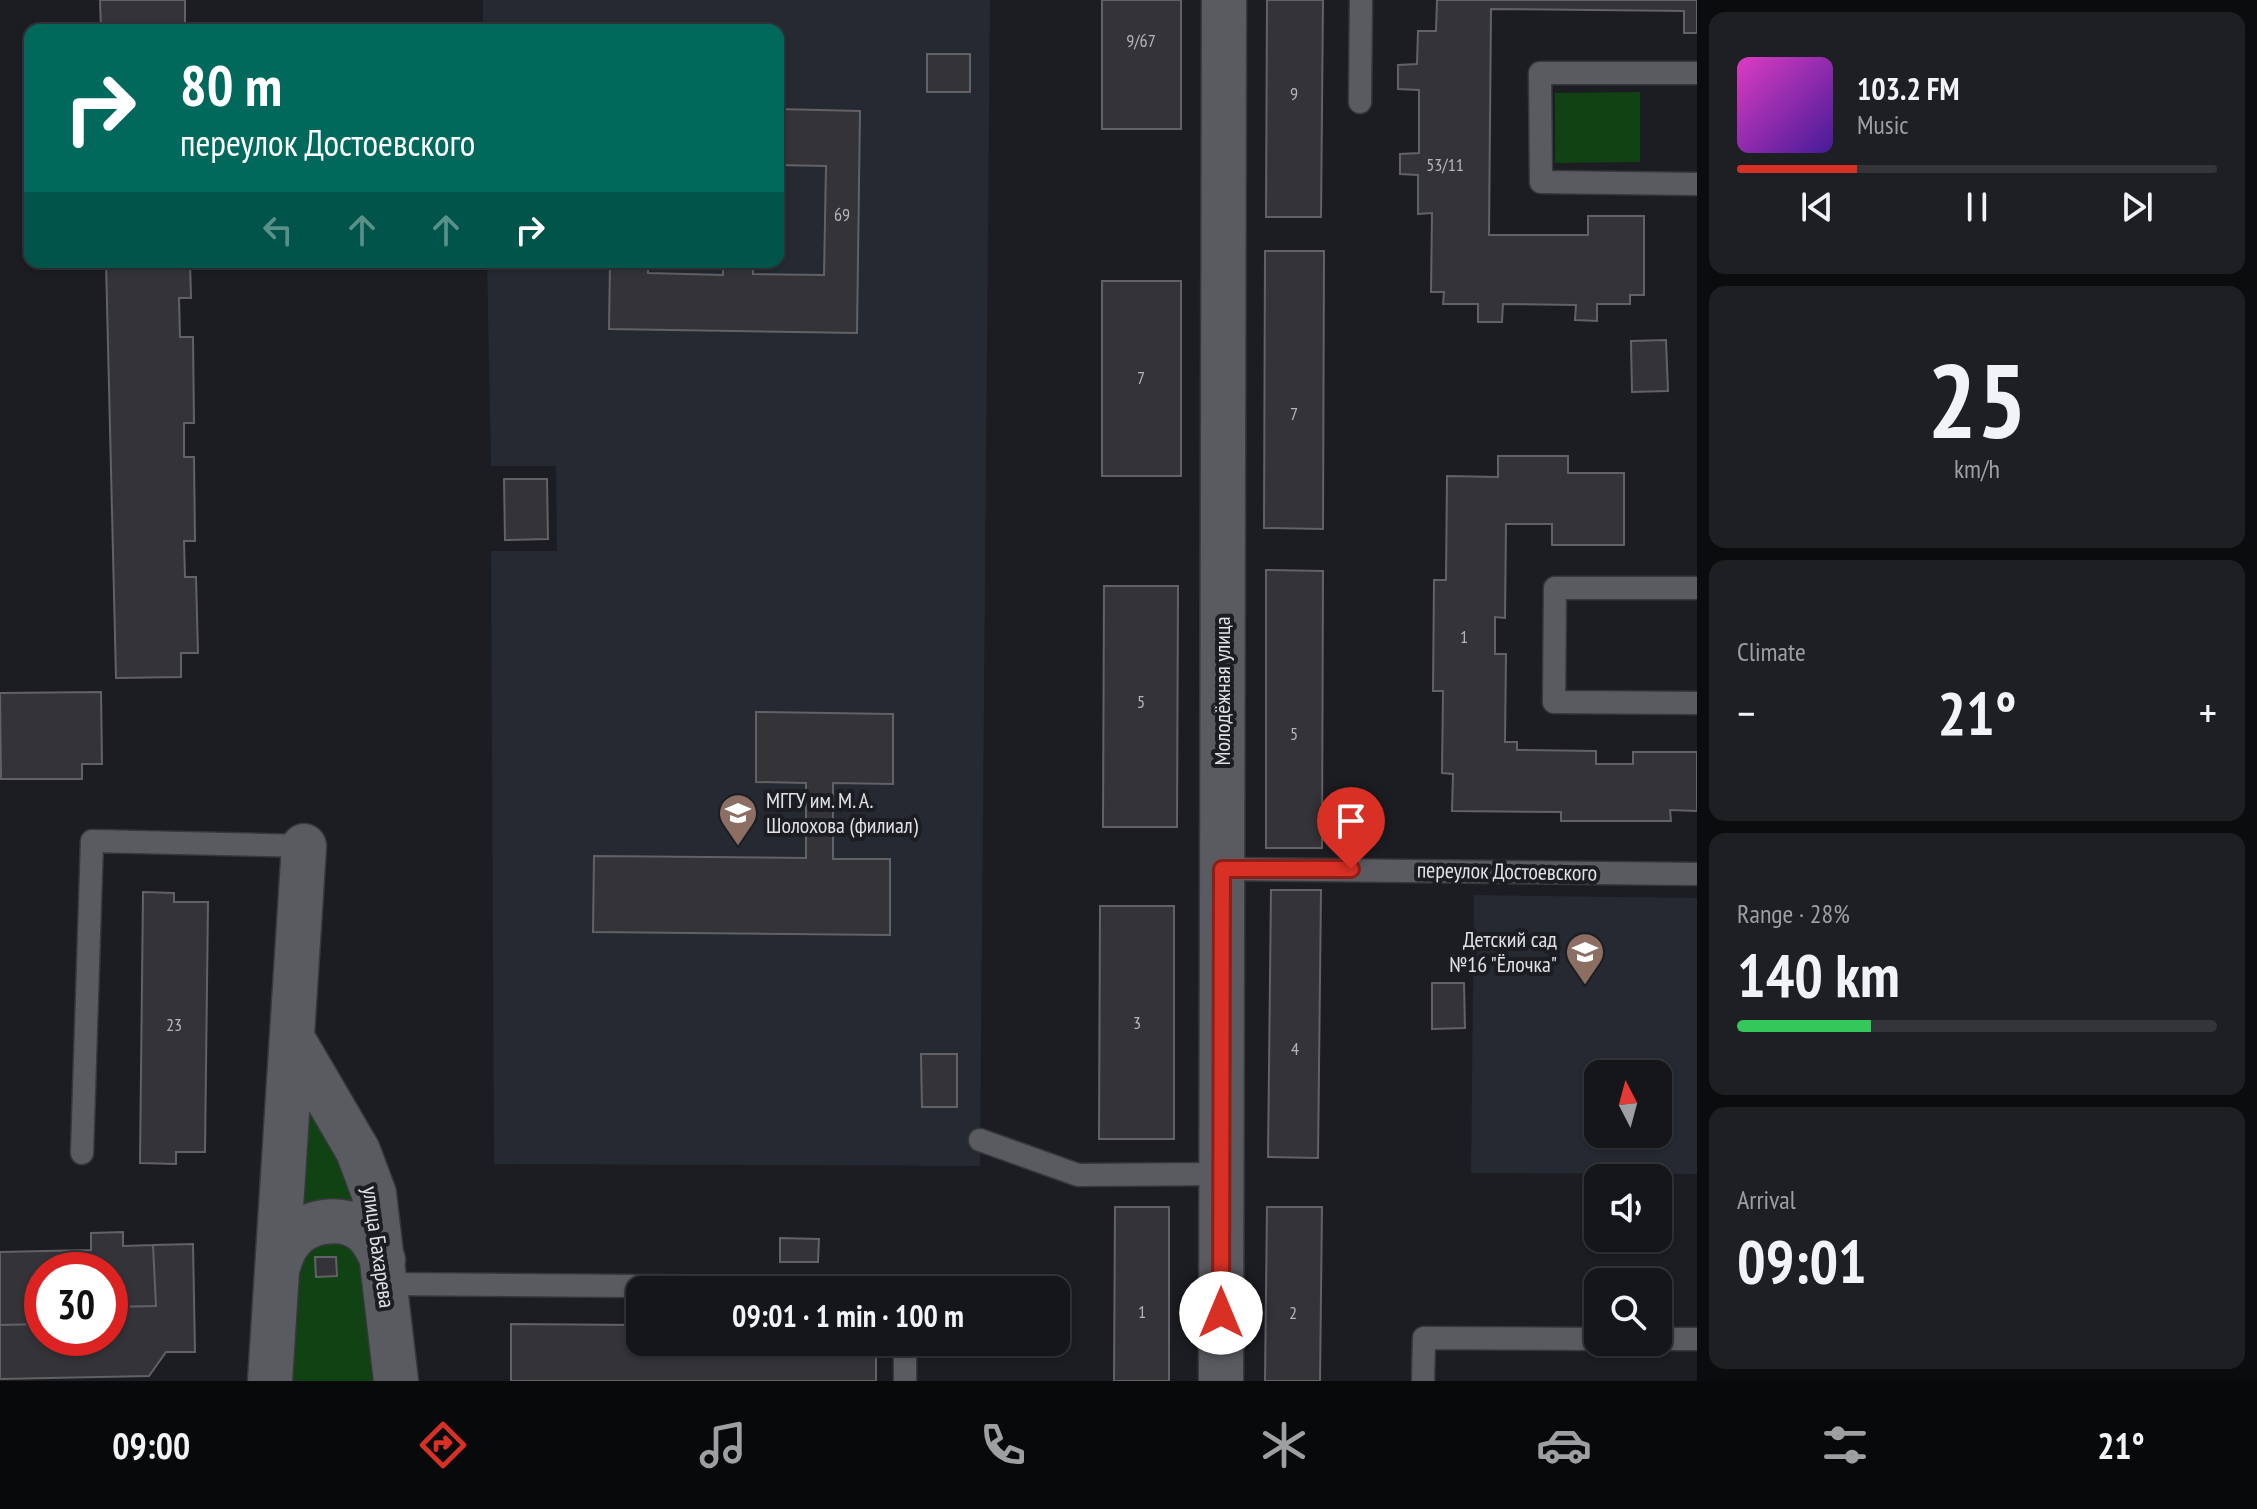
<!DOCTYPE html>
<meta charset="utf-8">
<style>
:root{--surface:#14161a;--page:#1d1f23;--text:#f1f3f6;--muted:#9d9fa2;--line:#333539;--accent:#d93025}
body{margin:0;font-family:"PT Sans Narrow",sans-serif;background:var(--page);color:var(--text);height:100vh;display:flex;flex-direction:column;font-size:30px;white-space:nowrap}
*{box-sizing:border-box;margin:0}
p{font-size:26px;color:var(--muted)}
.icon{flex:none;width:44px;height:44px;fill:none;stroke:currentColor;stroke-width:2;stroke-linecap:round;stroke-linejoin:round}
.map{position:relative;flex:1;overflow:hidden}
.details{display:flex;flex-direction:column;gap:12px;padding:12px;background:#0b0c0e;width:560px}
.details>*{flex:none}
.top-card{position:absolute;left:24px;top:24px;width:760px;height:244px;border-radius:16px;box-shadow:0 2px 6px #0004,0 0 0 2px var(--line);background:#00695c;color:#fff;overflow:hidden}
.needle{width:52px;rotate:354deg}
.tools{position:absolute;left:1584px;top:1060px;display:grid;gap:16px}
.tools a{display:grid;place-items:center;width:88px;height:88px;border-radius:16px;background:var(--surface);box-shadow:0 2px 6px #0004,0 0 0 2px var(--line);font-size:40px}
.speed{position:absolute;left:24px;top:1252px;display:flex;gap:16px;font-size:40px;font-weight:700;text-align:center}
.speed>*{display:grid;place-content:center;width:104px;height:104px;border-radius:50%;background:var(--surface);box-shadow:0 2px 6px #0004,0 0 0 2px var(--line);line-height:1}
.speed .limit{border:12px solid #d22;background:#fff;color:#111}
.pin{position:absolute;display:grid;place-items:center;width:68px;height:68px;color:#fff;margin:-82px -34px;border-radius:50% 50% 50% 0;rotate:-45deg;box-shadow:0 0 8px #0007}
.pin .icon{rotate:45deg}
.me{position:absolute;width:88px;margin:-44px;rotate:0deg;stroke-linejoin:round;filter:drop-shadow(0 0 6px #0008)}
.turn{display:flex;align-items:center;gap:28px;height:168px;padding:0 24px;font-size:36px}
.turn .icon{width:104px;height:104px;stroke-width:2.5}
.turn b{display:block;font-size:56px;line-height:68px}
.lanes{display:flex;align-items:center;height:76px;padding:0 24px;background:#0003;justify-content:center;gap:40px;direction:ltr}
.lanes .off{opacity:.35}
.big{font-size:60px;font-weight:700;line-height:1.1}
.details .card{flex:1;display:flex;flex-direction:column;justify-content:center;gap:12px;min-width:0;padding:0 28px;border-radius:16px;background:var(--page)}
.details .dial{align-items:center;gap:0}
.dial b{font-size:104px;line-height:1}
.song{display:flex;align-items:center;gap:24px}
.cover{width:96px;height:96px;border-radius:12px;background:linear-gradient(135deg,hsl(310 70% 55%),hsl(260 70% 35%))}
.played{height:8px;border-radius:4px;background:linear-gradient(90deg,var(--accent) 25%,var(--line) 25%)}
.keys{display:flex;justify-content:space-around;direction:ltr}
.heat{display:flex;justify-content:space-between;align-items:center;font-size:44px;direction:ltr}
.charge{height:12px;border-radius:6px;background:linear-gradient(90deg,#34c759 28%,var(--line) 0)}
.trip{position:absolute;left:626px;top:1276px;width:444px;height:80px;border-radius:16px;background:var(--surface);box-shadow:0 2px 6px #0004,0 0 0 2px var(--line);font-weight:700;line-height:80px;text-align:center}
.menu{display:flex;height:128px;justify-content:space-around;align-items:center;background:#08090a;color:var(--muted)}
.menu .icon{width:56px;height:56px}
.menu .active{color:var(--accent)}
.menu b{font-size:36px;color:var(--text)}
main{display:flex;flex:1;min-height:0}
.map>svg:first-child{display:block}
.built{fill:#242932;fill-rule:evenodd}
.green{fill:#104214}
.building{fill:#343338;stroke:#626166;stroke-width:2}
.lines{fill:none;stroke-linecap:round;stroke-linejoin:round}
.lane-casing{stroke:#36383b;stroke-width:25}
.street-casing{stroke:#36383b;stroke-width:47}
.lane{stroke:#595b61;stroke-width:22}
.street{stroke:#595b61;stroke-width:44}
.route-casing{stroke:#8d1f18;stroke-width:20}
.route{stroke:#d93025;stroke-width:14}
.labels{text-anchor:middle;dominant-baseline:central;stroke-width:8;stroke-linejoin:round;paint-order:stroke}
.number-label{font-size:18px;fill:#b6b6ba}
.street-label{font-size:22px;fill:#e1e2e5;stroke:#1b1d22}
.poi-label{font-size:22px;fill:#e1e2e5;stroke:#1b1d22;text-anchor:start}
</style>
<main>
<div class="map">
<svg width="1697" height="1381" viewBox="0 0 1697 1381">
<rect width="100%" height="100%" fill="#1b1d22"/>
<!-- built -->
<path class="built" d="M 483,0 L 990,0 L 980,1166 L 494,1164 L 491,551 L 557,551 L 556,466 L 491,466 L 487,262 L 778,262 L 778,30 L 483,30 Z
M 1474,895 L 1697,898 L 1697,1174 L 1471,1173 ZM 1598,1074 L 1658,1074 L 1658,1134 L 1598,1134 Z"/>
<!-- green -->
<path class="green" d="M 1640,92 L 1640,162 L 1555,163 L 1555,93 Z
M 303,1093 L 354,1181 L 360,1211 L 296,1217 Z
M 341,1241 L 362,1256 L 378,1381 L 286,1381 L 292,1282 L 309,1247 Z"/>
<!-- building -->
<path class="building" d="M 100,0 L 185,0 L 185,30 L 101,30 Z
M 1102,0 L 1181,0 L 1181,129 L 1102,129 Z
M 1267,0 L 1323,0 L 1321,217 L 1266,217 Z
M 1437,0 L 1697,0 L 1697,33 L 1684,33 L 1684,11 L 1491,9 L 1489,235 L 1588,235 L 1588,216 L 1644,216 L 1644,295 L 1630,295 L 1630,304 L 1597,304 L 1597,321 L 1575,320 L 1576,305 L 1503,304 L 1502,322 L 1478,322 L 1478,304 L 1443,304 L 1444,292 L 1431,292 L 1432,213 L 1418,214 L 1418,175 L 1400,174 L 1400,154 L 1419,153 L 1419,90 L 1398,89 L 1398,65 L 1417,64 L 1418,31 L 1436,31 Z
M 927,54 L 970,54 L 970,92 L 927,92 Z
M 778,109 L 860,111 L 857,333 L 609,329 L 610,262 L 648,262 L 648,273 L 723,275 L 723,262 L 753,262 L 753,274 L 824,275 L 826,166 L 778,165 Z
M 1265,251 L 1324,251 L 1323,529 L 1264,528 Z
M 106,262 L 190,262 L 191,298 L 179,298 L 180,337 L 193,337 L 194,423 L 184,423 L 184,457 L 194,457 L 195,541 L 184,541 L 185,577 L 196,577 L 198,653 L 181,653 L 181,677 L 116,678 Z
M 1102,281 L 1181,281 L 1181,476 L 1102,476 Z
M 1666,340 L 1668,391 L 1632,392 L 1631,341 Z
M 1498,456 L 1568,456 L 1568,473 L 1624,473 L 1624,545 L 1552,545 L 1552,524 L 1506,524 L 1505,618 L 1495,617 L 1495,654 L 1506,654 L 1505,742 L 1517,742 L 1517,750 L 1596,751 L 1596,764 L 1633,764 L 1633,752 L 1697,752 L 1697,811 L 1670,810 L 1671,821 L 1561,821 L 1561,812 L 1452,811 L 1453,774 L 1442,773 L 1443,691 L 1433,691 L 1434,580 L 1446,580 L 1447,476 L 1498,477 Z
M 504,479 L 547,479 L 548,539 L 505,540 Z
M 1266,570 L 1323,571 L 1322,848 L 1266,848 Z
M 1104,586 L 1178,586 L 1177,827 L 1103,827 Z
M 101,692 L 102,764 L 82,764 L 82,779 L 1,779 L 0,693 Z
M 756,712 L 893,714 L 893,784 L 833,783 L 833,859 L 890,859 L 890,935 L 593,932 L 594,856 L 806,858 L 806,783 L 756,782 Z
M 1271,890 L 1321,890 L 1318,1158 L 1268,1157 Z
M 143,892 L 174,893 L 174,902 L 208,902 L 205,1152 L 176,1152 L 176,1164 L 140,1163 Z
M 1100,906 L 1174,906 L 1174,1139 L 1099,1139 Z
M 1432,983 L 1464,983 L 1465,1028 L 1432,1029 Z
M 921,1054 L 957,1054 L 957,1107 L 922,1107 Z
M 1115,1207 L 1169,1207 L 1169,1381 L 1114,1381 Z
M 1267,1207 L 1322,1207 L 1320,1381 L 1265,1381 Z
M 123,1232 L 123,1246 L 153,1245 L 156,1306 L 110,1307 L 110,1270 L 42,1270 L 42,1324 L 0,1325 L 0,1252 L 91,1250 L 91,1233 Z
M 780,1238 L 819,1239 L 818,1262 L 780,1262 Z
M 193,1244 L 195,1352 L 166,1352 L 149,1376 L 0,1379 L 0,1325 L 42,1324 L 42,1338 L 110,1338 L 110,1307 L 156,1306 L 153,1245 Z
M 315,1257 L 336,1257 L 337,1276 L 316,1277 Z
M 511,1324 L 640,1325 L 640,1342 L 876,1342 L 876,1381 L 511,1381 Z"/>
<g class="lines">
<!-- lane casing -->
<g class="lane-casing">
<path id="lane" d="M 1697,73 L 1540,73 L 1541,182 L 1697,184
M 1360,102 L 1361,0
M 1697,588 L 1555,588 L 1554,702 L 1697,703
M 1222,869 L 1697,874
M 980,1140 L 1078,1175 L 1221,1174
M 82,1153 L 92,841 L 304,846
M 386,1284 L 905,1288 L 905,1290
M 1658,1339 L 1697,1339
M 905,1342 L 905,1381
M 1423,1381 L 1424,1338 L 1598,1339"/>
</g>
<!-- street casing -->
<g class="street-casing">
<path id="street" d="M 292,1038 L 358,1151 L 374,1194 L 396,1381
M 277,1270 C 280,1260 283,1249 290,1241 C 306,1219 346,1214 366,1233 C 374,1241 378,1251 383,1260
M 270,1381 L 304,846
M 1221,1381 L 1224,0"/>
</g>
<!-- lane -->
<use href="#lane" class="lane"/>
<!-- street -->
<use href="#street" class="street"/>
</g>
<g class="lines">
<!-- route casing -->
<g class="route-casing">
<path id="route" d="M 1221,1313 L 1222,869 L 1351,869"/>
</g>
<!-- route -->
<use href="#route" class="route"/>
</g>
<!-- icons -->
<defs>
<g id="university-pin" transform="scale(2)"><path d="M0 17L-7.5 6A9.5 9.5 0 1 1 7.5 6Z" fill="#8d6e63" stroke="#1b1d22"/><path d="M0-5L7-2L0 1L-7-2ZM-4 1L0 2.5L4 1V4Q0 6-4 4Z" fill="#fff"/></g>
<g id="school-pin" transform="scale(2)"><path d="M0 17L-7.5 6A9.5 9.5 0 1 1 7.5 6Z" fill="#8d6e63" stroke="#1b1d22"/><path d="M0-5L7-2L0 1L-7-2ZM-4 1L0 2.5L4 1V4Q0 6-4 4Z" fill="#fff"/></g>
</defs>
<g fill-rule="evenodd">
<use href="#university-pin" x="738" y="813"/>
<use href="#school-pin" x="1585" y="952"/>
</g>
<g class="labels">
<!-- number labels -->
<g class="number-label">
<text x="1141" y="40">9/67</text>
<text x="1294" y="93">9</text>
<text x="1445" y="164">53/11</text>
<text x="842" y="214">69</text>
<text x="1141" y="377">7</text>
<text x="1294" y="413">7</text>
<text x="1464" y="636">1</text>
<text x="1141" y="701">5</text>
<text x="1294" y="733">5</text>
<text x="1137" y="1022">3</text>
<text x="174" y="1024">23</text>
<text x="1295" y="1048">4</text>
<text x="1142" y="1311">1</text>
<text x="1293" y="1312">2</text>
</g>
<!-- street labels -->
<g class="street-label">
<text transform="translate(1222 691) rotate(-90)">Молодёжная улица</text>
<text transform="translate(1507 871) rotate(1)">переулок Достоевского</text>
<text transform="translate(379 1247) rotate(82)">улица Бахарева</text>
</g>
<!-- poi labels -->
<g class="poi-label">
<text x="766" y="800">МГГУ им. М. А.<tspan x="766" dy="25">Шолохова (филиал)</tspan></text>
<text x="1557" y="939" text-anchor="end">Детский сад<tspan x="1557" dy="25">№16 "Ёлочка"</tspan></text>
</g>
</g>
</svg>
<div class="tools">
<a><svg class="needle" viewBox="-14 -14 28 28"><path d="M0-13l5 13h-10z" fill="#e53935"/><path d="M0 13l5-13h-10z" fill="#9d9fa2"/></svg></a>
<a><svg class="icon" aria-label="sound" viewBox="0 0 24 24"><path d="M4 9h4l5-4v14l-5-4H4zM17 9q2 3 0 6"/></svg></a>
<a><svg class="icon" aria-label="search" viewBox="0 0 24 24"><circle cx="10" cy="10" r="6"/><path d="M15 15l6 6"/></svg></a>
</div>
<div class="speed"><div class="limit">30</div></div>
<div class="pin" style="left:1351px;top:869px;background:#d93025"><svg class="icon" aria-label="arrive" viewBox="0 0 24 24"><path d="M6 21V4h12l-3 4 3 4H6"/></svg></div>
<svg class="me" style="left:1221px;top:1313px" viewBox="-20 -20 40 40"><circle r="19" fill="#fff"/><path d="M0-13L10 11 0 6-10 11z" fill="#d93025"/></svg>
<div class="trip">09:01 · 1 min · 100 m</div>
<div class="top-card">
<div class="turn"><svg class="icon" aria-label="right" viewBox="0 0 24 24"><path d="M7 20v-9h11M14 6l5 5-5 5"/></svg><div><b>80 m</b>переулок Достоевского</div></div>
<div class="lanes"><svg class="icon off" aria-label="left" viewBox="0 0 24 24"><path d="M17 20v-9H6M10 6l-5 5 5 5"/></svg><svg class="icon off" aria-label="ahead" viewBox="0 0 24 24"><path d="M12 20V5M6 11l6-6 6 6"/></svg><svg class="icon off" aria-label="ahead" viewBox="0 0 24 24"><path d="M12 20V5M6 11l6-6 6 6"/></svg><svg class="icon" aria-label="right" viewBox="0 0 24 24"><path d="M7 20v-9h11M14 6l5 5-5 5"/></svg></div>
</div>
</div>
<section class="details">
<div class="card">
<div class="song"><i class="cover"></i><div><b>103.2 FM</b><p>Music</p></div></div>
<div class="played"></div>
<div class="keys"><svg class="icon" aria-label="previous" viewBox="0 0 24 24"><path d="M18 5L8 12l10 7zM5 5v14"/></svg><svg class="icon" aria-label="pause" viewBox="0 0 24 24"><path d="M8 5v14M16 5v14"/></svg><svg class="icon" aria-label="next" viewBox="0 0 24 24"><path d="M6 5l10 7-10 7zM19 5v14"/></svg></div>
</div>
<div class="card dial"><b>25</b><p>km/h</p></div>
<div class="card"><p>Climate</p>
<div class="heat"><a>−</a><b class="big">21°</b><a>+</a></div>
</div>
<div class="card"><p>Range · 28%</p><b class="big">140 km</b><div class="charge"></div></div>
<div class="card"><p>Arrival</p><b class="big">09:01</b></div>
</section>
</main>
<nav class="menu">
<b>09:00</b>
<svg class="icon active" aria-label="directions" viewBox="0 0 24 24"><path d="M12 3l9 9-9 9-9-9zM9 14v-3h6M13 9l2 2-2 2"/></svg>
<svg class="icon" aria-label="music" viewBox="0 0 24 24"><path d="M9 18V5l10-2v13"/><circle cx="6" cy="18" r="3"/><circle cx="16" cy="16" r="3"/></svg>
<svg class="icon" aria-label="phone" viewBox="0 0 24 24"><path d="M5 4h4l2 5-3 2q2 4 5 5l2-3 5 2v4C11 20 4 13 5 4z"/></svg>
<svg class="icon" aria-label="climate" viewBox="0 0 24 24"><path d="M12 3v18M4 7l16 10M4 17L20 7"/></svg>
<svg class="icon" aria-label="car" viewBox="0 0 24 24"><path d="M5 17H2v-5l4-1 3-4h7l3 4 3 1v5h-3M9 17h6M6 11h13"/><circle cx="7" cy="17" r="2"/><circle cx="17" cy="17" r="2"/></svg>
<svg class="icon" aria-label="filters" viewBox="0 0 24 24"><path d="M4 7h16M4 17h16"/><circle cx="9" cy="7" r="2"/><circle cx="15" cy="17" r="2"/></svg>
<b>21°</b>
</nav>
